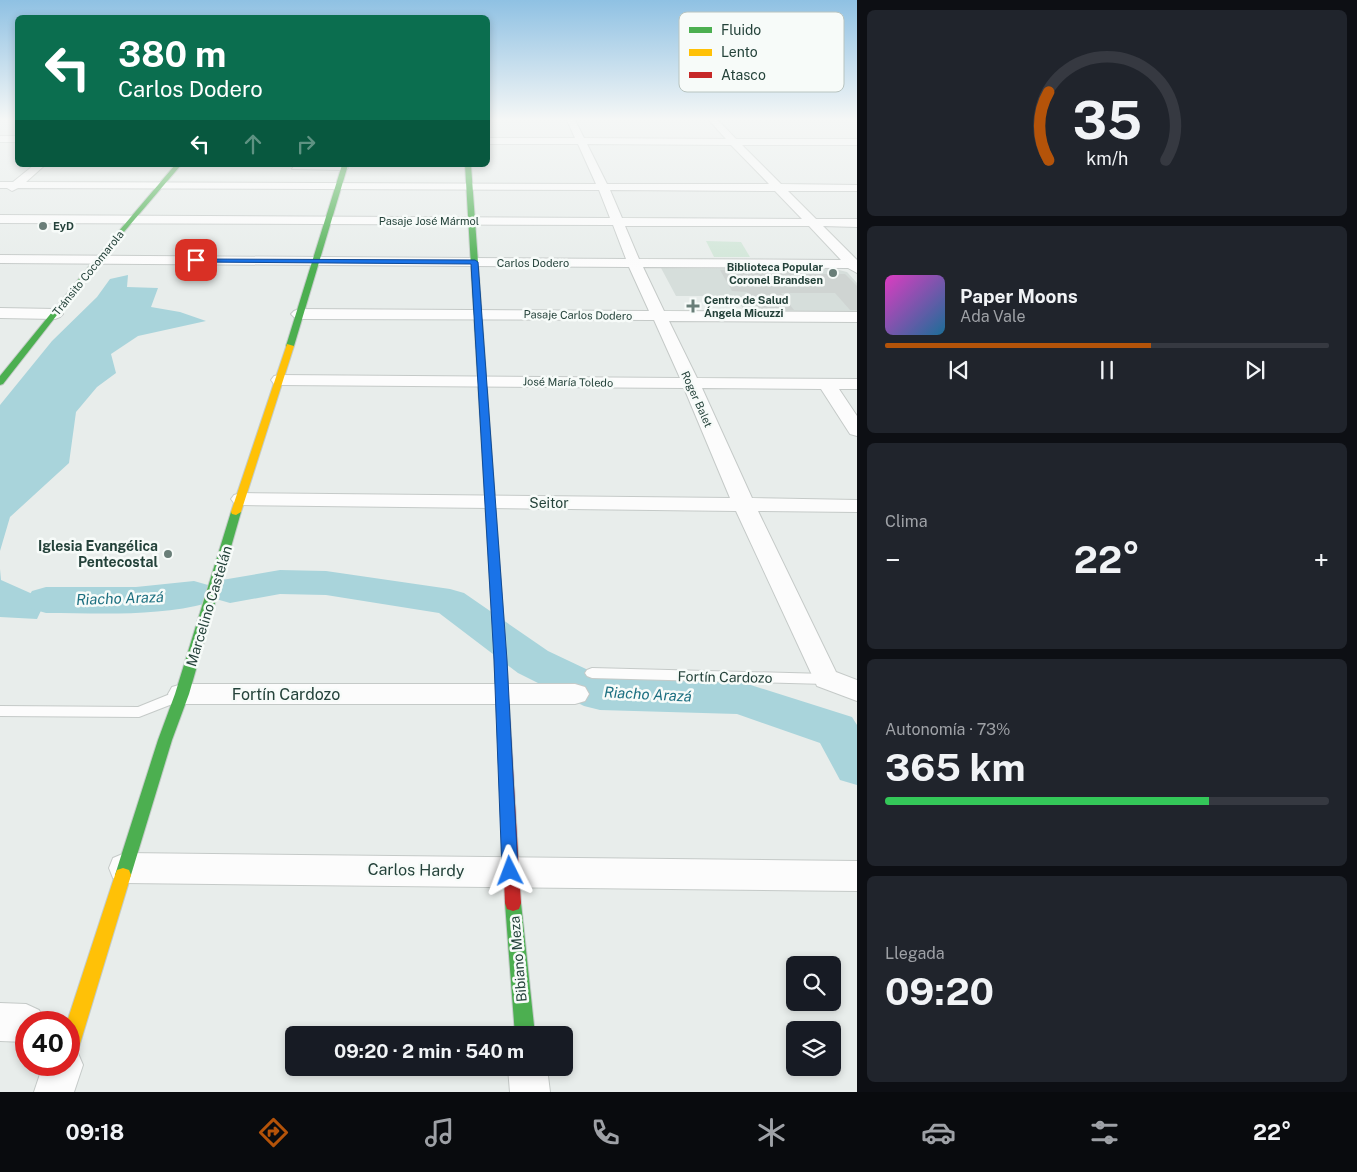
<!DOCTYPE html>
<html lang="es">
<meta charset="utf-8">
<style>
:root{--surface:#171b24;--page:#20242c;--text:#f1f3f6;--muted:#9ea1a6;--line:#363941;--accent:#b45309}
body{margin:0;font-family:"Public Sans",sans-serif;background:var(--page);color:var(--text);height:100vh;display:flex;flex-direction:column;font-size:19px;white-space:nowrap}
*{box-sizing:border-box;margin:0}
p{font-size:16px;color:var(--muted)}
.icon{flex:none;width:28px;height:28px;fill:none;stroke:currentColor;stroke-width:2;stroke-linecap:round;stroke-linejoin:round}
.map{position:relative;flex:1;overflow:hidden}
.details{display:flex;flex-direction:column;gap:10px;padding:10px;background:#0d0f14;width:500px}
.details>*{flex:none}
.banner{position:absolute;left:15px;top:15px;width:475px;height:152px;border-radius:8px;box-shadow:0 2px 8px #0003;background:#0b6e4f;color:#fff;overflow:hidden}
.fabs{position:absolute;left:786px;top:956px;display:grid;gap:10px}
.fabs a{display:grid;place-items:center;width:55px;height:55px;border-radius:8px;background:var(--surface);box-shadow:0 2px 8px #0003;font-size:25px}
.speed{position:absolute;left:15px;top:1011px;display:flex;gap:10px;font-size:25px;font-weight:700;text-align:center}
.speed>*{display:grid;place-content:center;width:65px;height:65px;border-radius:50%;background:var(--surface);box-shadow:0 2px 8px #0003;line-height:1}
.speed .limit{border:8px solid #d22;background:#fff;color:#111}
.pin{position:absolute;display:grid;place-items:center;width:42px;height:42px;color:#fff;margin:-21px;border-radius:10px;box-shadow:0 2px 8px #0006}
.me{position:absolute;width:55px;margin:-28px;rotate:357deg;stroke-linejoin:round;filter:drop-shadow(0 0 4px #0008)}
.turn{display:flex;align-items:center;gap:18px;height:105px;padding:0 20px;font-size:22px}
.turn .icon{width:65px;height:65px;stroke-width:2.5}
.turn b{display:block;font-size:35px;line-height:42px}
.lanes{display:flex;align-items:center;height:48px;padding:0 20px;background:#0003;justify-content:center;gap:25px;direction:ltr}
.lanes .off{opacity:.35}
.big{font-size:38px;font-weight:700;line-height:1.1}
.details .widget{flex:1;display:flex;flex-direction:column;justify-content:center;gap:8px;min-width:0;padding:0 18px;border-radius:8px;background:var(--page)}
.details .dial{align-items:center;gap:0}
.dial svg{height:130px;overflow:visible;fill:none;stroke:var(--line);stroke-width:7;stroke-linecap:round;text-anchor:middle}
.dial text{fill:var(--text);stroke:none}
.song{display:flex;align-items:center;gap:15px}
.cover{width:60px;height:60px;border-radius:8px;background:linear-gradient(135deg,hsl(310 70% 55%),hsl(200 70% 35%))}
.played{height:5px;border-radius:2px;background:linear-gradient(90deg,var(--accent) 60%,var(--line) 60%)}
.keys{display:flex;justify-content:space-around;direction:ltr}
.heat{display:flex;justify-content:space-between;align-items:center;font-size:28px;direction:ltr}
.charge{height:8px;border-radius:4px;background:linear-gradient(90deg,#34c759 73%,var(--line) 0)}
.trip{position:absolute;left:285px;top:1026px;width:288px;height:50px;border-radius:8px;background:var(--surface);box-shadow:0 2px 8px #0003;font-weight:700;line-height:50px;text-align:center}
.tab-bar{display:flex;height:80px;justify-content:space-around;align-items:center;background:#090b0e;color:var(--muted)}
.tab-bar .icon{width:35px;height:35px}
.tab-bar .current{color:var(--accent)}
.tab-bar b{font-size:22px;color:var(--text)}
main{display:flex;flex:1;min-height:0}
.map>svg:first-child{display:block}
.built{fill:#d6dedb}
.green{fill:#d1e6d8}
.water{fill:#a9d4db}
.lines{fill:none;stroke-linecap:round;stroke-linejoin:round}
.river{fill:#a9d4db;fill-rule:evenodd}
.building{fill:#cfd4d2}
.lane-casing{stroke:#c5cac8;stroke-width:2}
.street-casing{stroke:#c5cac8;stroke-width:2}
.fast-casing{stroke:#c3cbc8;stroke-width:2}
.slow-casing{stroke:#c3cbc8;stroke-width:2}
.jam-casing{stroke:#c3cbc8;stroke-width:2}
.lane{fill:#fcfcfc;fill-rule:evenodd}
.street{fill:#fcfcfc;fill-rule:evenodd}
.fast{fill:#4caf50;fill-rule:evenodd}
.slow{fill:#ffc107;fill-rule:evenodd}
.jam{fill:#c62828;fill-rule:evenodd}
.route{fill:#1a73e8;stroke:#114b97}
.poi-dot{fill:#697e78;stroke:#f7fbf9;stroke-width:2}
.labels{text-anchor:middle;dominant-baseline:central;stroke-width:5;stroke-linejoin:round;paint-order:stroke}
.far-street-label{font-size:11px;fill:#24423a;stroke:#f7fbf9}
.far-poi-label{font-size:11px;font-weight:bold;fill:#24423a;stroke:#f7fbf9;text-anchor:start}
.street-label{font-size:14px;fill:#24423a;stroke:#f7fbf9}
.poi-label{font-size:14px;font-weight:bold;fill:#24423a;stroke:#f7fbf9;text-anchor:end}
.water-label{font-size:15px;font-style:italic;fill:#1c6f80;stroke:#f7fbf9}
.near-street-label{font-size:16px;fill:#24423a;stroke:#f7fbf9}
.key{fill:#f7fbf9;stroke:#b8c4c0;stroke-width:1}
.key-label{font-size:14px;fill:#24423a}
</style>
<main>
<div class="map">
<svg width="857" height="1092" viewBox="0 0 857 1092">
<rect width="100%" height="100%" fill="#e8edeb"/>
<!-- built -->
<path class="built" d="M 661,268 L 835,269 L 847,272 L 857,283 L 857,311 L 745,312 L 735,296 L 676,296 Z"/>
<!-- green -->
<path class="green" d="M 706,241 L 741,242 L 750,257 L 714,257 Z"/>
<!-- water -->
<path class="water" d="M 128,275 L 127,287 L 158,288 L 151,307 L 180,312 L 206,321 L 138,336 L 111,354 L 116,373 L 97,387 L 76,412 L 69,463 L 10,517 L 0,551 L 0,405 L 52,341 L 97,297 L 110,279 Z
M 0,569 L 1,580 L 46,600 L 37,619 L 0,617 Z"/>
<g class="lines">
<!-- river -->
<path class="river" d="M 280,570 L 326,571 L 450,589 L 464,593 L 548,651 L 605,678 L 738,681 L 852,717 L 857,725 L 857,785 L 840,780 L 820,743 L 737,714 L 600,710 L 584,706 L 518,673 L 439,613 L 326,595 L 280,594 L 230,603 L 216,599 L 213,594 L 208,603 C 156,617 99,613 46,613 L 32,609 L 26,600 L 32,591 L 46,587 L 136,587 L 194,581 L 208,585 L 211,590 L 216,581 Z"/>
</g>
<!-- building -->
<path class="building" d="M 720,270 L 803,270 L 806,274 L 845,274 L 857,286 L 857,310 L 850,310 L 835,293 L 781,293 L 794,310 L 759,310 L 747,292 L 732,291 Z"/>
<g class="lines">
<!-- lane casing -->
<g class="lane-casing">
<path id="lane" d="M 294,166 L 345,166 L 348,168 L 345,170 L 292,169 Z
M 592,668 L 826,674 L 831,676 L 833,679 L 831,682 L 826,684 L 592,678 L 587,676 L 585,673 L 587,670 Z
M 175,692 L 180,693 L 182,697 L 180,701 L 139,717 L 0,716 L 0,706 L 138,707 Z"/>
</g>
<!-- street casing -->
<g class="street-casing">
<path id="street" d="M 566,118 L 574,118 L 584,138 L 726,139 L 707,118 L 716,118 L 736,139 L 857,139 L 857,145 L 742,145 L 781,184 L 857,185 L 857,191 L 788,191 L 816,219 L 857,219 L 857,227 L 823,226 L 857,260 L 857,273 L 848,268 L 643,267 L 664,311 L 857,312 L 857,322 L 669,321 L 697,378 L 857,379 L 857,389 L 839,389 L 857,416 L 857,436 L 850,434 L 821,389 L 702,388 L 752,498 L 857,500 L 857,512 L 758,511 L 836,672 L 857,680 L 857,701 L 817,686 L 736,511 L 241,505 L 234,503 L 231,499 L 234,495 L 241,493 L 730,498 L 684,388 L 280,385 L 274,384 L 271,380 L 274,376 L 280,375 L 680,378 L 654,320 L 299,319 L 294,317 L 291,314 L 294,311 L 299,309 L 649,311 L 629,267 L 0,263 L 0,255 L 626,259 L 613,225 L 0,223 L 0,215 L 610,218 L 599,190 L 18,188 L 12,191 L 7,188 L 0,188 L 0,182 L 13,182 L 34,165 L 45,165 L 26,182 L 596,184 L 578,144 L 488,144 L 488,138 L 575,138 ZM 587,144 L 731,145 L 769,184 L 607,184 ZM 610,190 L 775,191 L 802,219 L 622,218 ZM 625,226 L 809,226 L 841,260 L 639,259 Z
M 0,136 L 18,136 L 18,142 L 0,142 Z
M 0,308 L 55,309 L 60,311 L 63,314 L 60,317 L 55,319 L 0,318 Z
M 182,684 L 575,684 L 585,687 L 589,694 L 585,701 L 575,704 L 182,704 L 172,701 L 168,694 L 172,687 Z
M 125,853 L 857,861 L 857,891 L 125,883 L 113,878 L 109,868 L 113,858 Z
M 0,1003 L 26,1004 L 39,1010 L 45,1022 L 26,1022 L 26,1042 L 0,1041 Z
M 69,1048 L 77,1051 L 83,1065 L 74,1092 L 34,1092 L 43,1065 L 69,1065 Z
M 508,1068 L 547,1068 L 550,1092 L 510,1092 Z"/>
</g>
<!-- fast casing -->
<g class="fast-casing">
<path id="fast" d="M 175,165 L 181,165 L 100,260 L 3,384 L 0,385 L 0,376 L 96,258 Z
M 342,165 L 348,165 L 294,346 L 287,348 L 286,346 Z
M 465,165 L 471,165 L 506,652 L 505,655 L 495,655 L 494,652 Z
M 236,509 L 241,512 L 189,694 L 172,740 L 131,875 L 129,880 L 123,882 L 117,880 L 115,875 L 158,740 L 175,694 L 231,512 Z
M 513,895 L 519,897 L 521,903 L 535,1035 L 515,1035 L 505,903 L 507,897 Z"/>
</g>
<!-- slow casing -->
<g class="slow-casing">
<path id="slow" d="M 287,344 L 294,346 L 241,512 L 236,515 L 232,514 L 231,512 Z
M 123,868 L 129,870 L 131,875 L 79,1047 L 76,1054 L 69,1057 L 69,1022 L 67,1022 L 115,875 L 117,870 Z"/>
</g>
<!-- jam casing -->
<g class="jam-casing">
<path id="jam" d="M 500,647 L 505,649 L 506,652 L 521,903 L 519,909 L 513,911 L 507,909 L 505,903 L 494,652 L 495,649 Z"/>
</g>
<!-- lane -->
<use href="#lane" class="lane"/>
<!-- street -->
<use href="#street" class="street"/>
<!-- fast -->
<use href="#fast" class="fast"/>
<!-- slow -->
<use href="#slow" class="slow"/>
<!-- jam -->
<use href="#jam" class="jam"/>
</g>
<!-- sky -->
<linearGradient id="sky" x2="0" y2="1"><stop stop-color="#8fc1e3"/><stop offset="0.44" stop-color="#f5f7f6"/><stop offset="1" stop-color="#f5f7f6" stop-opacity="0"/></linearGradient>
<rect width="857" height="271" fill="url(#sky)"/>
<!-- route -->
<path class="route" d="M 194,259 L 475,260 L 478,262 L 507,660 L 518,871 L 516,877 L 510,879 L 504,877 L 502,871 L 494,660 L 471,264 L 196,262 L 193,260 Z"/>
<!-- markers -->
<g class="poi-dot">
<circle cx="43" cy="226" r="5"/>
<circle cx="833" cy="273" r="5"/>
<path d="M690.5 298.5h5v5h5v5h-5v5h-5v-5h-5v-5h5z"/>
<circle cx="168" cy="554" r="5"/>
</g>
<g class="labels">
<!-- far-street labels -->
<g class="far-street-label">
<text x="429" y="221">Pasaje José Mármol</text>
<text x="533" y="263">Carlos Dodero</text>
<text transform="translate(88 273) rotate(-51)">Tránsito Cocomarola</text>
<text transform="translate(578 315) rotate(1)">Pasaje Carlos Dodero</text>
<text transform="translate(568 382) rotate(1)">José María Toledo</text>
<text transform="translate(697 399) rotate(66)">Roger Balet</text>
</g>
<!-- far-poi labels -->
<g class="far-poi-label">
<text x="53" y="226">EyD</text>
<text x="823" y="267" text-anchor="end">Biblioteca Popular<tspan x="823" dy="13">Coronel Brandsen</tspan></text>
<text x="704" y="300">Centro de Salud<tspan x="704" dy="13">Ángela Micuzzi</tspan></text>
</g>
<!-- street labels -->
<g class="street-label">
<text x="549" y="503">Seitor</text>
<text transform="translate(209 606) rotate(-73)">Marcelino Castelán</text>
<text transform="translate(725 677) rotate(1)">Fortín Cardozo</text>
<text transform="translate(518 959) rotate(-95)">Bibiano Meza</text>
</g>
<!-- poi labels -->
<g class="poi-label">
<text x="158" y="546">Iglesia Evangélica<tspan x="158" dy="16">Pentecostal</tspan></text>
</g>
<!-- water labels -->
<g class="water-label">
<text transform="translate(120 598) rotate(-2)">Riacho Arazá</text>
<text transform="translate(648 694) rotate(3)">Riacho Arazá</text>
</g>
<!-- near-street labels -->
<g class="near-street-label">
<text x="286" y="694">Fortín Cardozo</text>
<text transform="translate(416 870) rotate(1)">Carlos Hardy</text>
</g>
</g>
<!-- legend -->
<rect x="679" y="12" width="165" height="80" rx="8" class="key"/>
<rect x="689" y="27" width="23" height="6" fill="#4caf50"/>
<rect x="689" y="49" width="23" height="7" fill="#ffc107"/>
<rect x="689" y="72" width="23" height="6" fill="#c62828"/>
<g class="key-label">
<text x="721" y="35">Fluido</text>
<text x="721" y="57">Lento</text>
<text x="721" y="80">Atasco</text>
</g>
</svg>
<div class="fabs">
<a><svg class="icon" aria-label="search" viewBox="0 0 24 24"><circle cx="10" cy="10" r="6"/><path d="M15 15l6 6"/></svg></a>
<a><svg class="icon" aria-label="layers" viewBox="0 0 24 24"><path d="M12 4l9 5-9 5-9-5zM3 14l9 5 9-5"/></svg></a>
</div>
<div class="speed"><div class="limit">40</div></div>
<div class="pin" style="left:196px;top:260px;background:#d93025"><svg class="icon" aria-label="arrive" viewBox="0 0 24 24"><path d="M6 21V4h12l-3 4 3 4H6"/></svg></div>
<svg class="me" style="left:510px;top:871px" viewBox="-20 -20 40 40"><path d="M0-17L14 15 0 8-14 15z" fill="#1a73e8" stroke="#fff" stroke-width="4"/></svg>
<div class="trip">09:20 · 2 min · 540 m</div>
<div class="banner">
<div class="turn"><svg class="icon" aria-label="left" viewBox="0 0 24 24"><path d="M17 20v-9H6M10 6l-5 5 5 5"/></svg><div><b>380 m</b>Carlos Dodero</div></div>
<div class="lanes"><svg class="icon" aria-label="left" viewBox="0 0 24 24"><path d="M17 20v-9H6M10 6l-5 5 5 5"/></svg><svg class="icon off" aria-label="ahead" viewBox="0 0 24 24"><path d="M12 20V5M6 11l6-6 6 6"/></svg><svg class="icon off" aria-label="right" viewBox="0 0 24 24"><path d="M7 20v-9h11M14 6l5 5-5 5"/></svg></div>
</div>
</div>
<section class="details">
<div class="widget dial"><svg viewBox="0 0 100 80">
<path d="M14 69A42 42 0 1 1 86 69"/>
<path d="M14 69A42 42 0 0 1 14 27" stroke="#b45309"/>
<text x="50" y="56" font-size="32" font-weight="700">35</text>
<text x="50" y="72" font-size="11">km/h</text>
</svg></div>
<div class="widget">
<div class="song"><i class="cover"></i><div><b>Paper Moons</b><p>Ada Vale</p></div></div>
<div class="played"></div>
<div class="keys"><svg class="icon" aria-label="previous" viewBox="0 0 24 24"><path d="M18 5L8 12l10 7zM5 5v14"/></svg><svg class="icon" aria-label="pause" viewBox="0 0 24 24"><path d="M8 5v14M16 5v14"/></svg><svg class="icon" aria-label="next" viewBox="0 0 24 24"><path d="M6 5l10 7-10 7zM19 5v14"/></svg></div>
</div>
<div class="widget"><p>Clima</p>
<div class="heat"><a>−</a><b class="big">22°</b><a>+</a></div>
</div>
<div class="widget"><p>Autonomía · 73%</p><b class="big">365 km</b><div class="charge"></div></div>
<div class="widget"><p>Llegada</p><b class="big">09:20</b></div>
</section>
</main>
<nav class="tab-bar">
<b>09:18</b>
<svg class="icon current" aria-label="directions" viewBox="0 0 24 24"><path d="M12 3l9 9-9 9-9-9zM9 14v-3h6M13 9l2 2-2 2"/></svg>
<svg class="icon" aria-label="music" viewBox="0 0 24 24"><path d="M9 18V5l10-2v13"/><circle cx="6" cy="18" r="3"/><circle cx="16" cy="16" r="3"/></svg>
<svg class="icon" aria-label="phone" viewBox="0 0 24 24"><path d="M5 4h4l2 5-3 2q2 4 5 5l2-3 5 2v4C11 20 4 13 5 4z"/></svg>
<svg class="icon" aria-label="climate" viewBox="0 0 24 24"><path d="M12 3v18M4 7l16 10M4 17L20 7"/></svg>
<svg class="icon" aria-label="car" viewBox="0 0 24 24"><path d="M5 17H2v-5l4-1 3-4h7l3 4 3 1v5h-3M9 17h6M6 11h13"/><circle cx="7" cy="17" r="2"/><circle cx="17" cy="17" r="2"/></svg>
<svg class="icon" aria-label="filters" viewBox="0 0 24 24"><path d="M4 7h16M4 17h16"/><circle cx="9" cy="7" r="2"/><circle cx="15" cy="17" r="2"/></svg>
<b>22°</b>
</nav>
